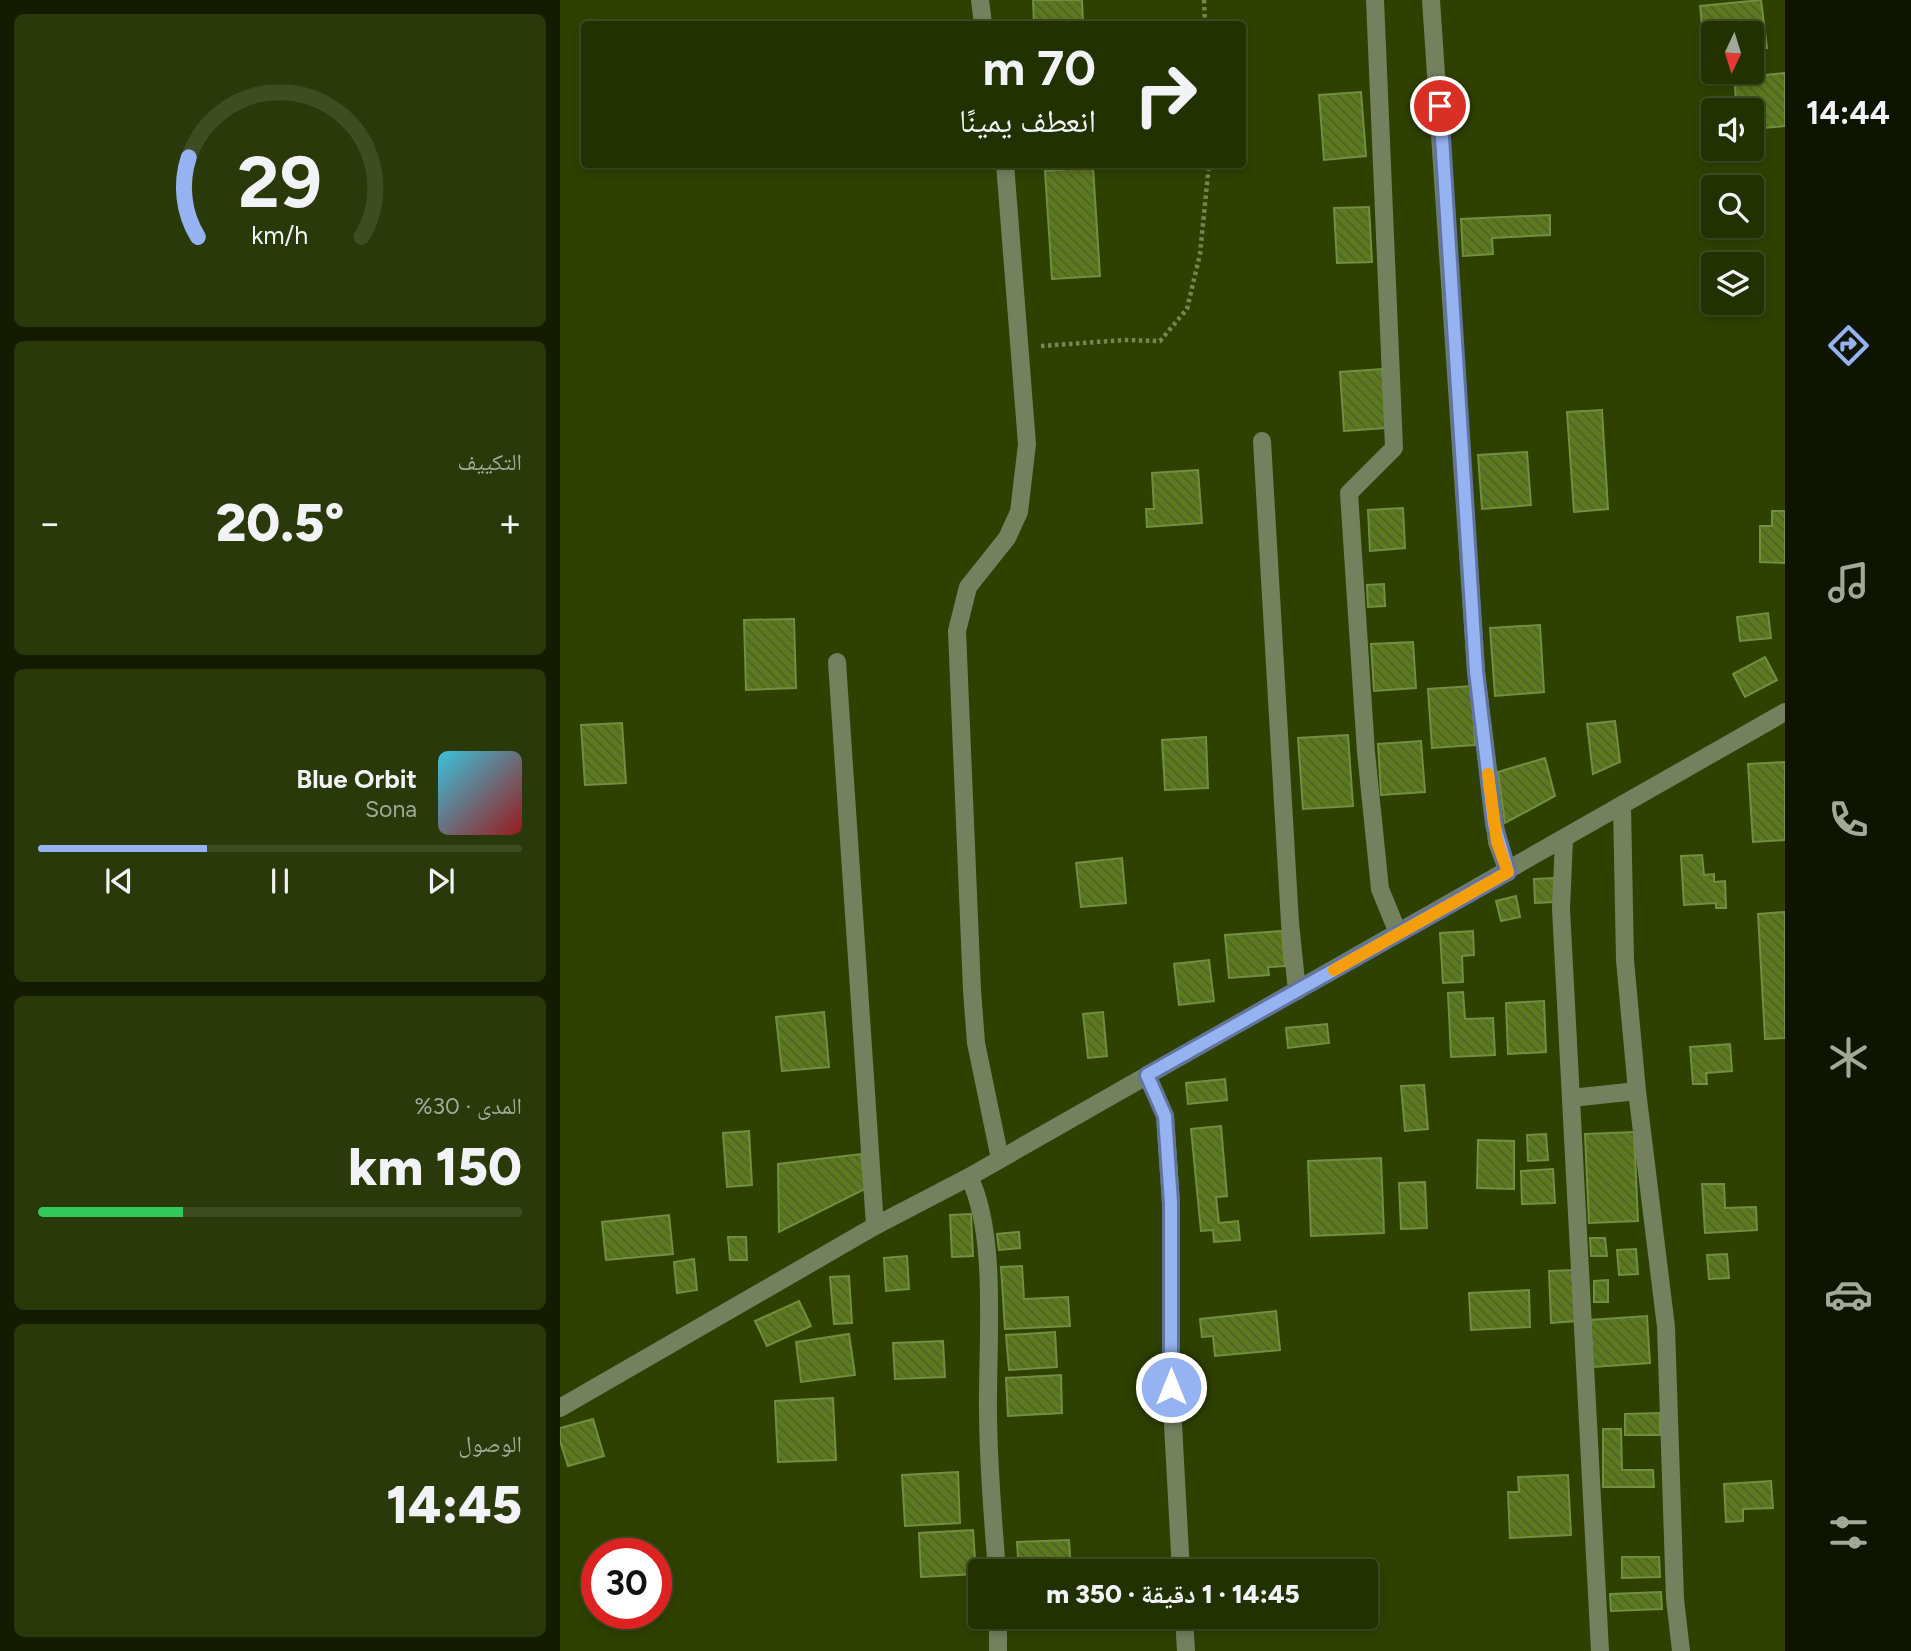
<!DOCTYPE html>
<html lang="ar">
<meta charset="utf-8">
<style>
:root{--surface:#223100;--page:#2a390a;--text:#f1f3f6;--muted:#a2a999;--line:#3f4c22;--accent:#95b2f1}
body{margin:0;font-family:Figtree,"Noto Naskh Arabic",sans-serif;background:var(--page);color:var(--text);direction:rtl;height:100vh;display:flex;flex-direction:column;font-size:26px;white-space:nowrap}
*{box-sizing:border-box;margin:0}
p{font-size:23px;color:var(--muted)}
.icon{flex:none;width:38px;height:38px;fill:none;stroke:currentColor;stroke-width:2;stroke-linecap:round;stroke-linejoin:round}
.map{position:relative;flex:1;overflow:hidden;direction:ltr}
.drawer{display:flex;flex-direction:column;gap:14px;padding:14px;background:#131b00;width:560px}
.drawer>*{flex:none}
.top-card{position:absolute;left:21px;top:21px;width:665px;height:147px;border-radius:7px;box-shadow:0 4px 10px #0003,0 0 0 2px var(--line);direction:rtl;background:#223100;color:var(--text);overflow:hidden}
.needle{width:46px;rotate:184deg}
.buttons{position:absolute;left:1141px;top:21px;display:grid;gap:14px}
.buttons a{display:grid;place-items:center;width:63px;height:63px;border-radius:7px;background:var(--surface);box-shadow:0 4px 10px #0003,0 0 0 2px var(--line);font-size:35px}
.speed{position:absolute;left:21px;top:1538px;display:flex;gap:14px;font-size:35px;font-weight:700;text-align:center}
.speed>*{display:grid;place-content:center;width:91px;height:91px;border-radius:50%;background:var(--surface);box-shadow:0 4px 10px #0003,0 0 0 2px var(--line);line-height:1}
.speed .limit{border:10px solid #d22;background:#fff;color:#111}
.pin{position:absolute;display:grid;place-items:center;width:60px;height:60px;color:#fff;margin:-30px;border:4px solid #fff;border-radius:50%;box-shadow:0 2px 7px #0007}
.me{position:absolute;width:77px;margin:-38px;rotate:0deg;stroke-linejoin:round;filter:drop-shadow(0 0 5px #0008)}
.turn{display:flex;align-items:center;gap:24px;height:147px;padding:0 35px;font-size:32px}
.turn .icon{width:91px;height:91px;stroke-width:2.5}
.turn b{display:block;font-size:49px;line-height:60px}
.big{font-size:52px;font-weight:800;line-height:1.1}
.drawer .tile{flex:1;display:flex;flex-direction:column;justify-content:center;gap:10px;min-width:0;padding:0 24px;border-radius:10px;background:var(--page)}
.drawer .dial{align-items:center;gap:0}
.dial svg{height:182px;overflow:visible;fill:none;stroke:var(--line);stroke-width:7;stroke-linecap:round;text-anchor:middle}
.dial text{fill:var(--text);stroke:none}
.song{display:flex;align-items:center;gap:21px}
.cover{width:84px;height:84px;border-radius:10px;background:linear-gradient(135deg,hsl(190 70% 55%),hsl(0 70% 35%))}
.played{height:7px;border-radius:4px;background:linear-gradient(90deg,var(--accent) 35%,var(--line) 35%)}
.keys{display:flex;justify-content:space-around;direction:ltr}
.heat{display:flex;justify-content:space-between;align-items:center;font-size:38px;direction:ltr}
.charge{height:10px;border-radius:5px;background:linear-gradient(90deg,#34c759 30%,var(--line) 0)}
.trip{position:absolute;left:408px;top:1559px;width:410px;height:70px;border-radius:7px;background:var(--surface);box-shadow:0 4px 10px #0003,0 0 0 2px var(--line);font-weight:800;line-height:70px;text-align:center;direction:rtl}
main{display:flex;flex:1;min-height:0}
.tabs{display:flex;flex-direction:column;width:126px;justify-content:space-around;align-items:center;background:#0e1400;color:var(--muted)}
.tabs .icon{width:49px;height:49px}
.tabs .current{color:var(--accent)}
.tabs b{font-size:32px;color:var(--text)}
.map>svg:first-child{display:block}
.building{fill:url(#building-back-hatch);stroke:#728e41;stroke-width:2}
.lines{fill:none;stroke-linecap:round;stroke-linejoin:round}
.path{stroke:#758751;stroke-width:4.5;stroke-dasharray:3.5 3.5;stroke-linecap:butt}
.minor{stroke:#73815e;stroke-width:18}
.route-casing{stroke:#61749d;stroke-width:18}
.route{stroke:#95b2f1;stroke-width:12}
.slow{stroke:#f59e0b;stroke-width:12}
</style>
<main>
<nav class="tabs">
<b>14:44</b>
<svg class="icon current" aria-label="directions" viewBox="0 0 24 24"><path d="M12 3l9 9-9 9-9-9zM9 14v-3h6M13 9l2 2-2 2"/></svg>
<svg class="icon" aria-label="music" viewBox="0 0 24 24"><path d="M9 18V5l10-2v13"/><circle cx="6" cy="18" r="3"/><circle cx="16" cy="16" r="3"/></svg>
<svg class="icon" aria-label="phone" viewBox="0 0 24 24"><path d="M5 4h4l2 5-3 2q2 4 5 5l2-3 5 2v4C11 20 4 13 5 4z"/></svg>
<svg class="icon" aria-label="climate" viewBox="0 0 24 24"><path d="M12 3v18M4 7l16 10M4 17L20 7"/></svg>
<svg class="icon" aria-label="car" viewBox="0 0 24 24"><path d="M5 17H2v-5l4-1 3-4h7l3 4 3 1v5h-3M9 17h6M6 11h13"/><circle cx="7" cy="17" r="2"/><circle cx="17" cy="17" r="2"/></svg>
<svg class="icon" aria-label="filters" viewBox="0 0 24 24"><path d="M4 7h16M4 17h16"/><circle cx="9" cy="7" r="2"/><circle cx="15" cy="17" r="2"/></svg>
</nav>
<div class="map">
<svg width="1225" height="1651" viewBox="0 0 1225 1651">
<defs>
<pattern id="building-back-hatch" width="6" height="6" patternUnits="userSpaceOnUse" patternTransform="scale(1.75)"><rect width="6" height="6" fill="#5c791e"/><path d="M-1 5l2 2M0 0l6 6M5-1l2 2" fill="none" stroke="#4f612a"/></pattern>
</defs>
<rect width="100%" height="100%" fill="#2e4100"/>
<!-- building -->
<path class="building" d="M 473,0 L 522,0 L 523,24 L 474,24 Z
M 1201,0 L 1207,48 L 1192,49 L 1192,33 L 1153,33 L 1153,53 L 1145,54 L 1140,6 Z
M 1225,73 L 1225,126 L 1192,129 L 1192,110 L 1177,110 L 1174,78 Z
M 801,92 L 806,156 L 764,160 L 759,95 Z
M 533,167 L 540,276 L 492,279 L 485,171 Z
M 809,207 L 812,262 L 777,263 L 774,208 Z
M 990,215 L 990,235 L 932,238 L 933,254 L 903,256 L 901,219 Z
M 822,369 L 826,428 L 784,431 L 780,372 Z
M 1042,410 L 1048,509 L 1014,512 L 1007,412 Z
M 967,452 L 971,505 L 922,509 L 918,455 Z
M 638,470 L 642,523 L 587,527 L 586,509 L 594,509 L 592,473 Z
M 843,508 L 845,548 L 810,551 L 808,510 Z
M 1212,511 L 1225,511 L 1225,563 L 1200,562 L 1200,526 L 1212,526 Z
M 824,584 L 825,606 L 808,607 L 807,585 Z
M 1208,613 L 1211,638 L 1180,641 L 1177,617 Z
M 234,619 L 236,688 L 186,690 L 184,620 Z
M 980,625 L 984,692 L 935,696 L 930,628 Z
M 853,642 L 856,688 L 814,691 L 811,644 Z
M 1205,657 L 1217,680 L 1185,697 L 1173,674 Z
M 912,686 L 915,745 L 872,748 L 868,689 Z
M 1055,721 L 1060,762 L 1033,774 L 1027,724 Z
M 62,723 L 66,783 L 25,785 L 21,725 Z
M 788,735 L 793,806 L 743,809 L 738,738 Z
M 646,737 L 648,788 L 605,790 L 602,740 Z
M 861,741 L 865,792 L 821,795 L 818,744 Z
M 985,758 L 995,796 L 945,823 L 938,772 Z
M 1225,762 L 1225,840 L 1193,842 L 1188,764 Z
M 1142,855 L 1144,875 L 1154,874 L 1154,882 L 1165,881 L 1166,908 L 1156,908 L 1156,903 L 1124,905 L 1121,856 Z
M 562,858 L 566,903 L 521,907 L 516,863 Z
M 994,878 L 995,902 L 975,903 L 974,879 Z
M 956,896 L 960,917 L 941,921 L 936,901 Z
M 1225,912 L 1225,1038 L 1205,1039 L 1198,914 Z
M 722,931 L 725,966 L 708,967 L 709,975 L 669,978 L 665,935 Z
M 913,931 L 914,955 L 902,956 L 903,982 L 883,983 L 880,933 Z
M 649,960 L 654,1001 L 619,1005 L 614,964 Z
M 903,992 L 905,1019 L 933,1018 L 935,1055 L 891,1057 L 888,993 Z
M 984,1001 L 986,1052 L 948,1054 L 946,1003 Z
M 264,1012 L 269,1067 L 222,1071 L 216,1017 Z
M 543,1012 L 547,1056 L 528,1058 L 523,1014 Z
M 767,1024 L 769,1043 L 728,1048 L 726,1028 Z
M 1170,1044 L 1172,1071 L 1146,1073 L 1147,1084 L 1133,1084 L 1130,1047 Z
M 665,1079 L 667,1100 L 628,1104 L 626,1083 Z
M 864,1085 L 868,1129 L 845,1131 L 841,1086 Z
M 661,1126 L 667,1196 L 656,1197 L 659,1223 L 678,1221 L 680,1240 L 654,1242 L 653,1230 L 641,1231 L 631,1129 Z
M 189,1131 L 192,1185 L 167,1187 L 163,1133 Z
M 1074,1132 L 1078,1221 L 1029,1223 L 1025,1134 Z
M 986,1134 L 988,1160 L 968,1161 L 967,1135 Z
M 918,1140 L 954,1141 L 954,1189 L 917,1188 Z
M 301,1154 L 305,1189 L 219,1232 L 218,1164 Z
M 821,1158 L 824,1233 L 751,1236 L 748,1161 Z
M 993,1169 L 995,1203 L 962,1204 L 961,1171 Z
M 865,1182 L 867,1228 L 841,1229 L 839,1183 Z
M 1142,1184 L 1164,1184 L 1165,1208 L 1196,1207 L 1197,1230 L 1145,1233 Z
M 411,1214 L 413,1256 L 392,1257 L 390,1215 Z
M 109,1215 L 113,1254 L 46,1260 L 42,1222 Z
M 459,1232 L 460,1248 L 439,1250 L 437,1234 Z
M 168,1237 L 186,1237 L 187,1260 L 170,1260 Z
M 1030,1238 L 1045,1238 L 1047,1256 L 1031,1256 Z
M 1076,1249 L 1078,1274 L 1059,1275 L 1057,1250 Z
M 1167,1254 L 1169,1278 L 1149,1279 L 1147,1255 Z
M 347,1256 L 349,1289 L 326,1291 L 324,1258 Z
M 134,1259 L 137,1290 L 117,1293 L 114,1262 Z
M 462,1266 L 464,1299 L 508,1297 L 510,1326 L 445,1329 L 441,1267 Z
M 1015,1270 L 1018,1321 L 991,1323 L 989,1271 Z
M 289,1276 L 292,1323 L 274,1324 L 270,1277 Z
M 1048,1280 L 1048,1302 L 1034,1302 L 1034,1281 Z
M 969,1290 L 970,1327 L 911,1330 L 909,1293 Z
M 239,1301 L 251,1326 L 207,1346 L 195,1321 Z
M 716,1311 L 720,1350 L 655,1356 L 653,1336 L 642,1337 L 640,1319 Z
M 1087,1316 L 1090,1363 L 1033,1367 L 1030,1320 Z
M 495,1332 L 497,1367 L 449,1370 L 446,1335 Z
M 289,1334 L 295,1375 L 241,1382 L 236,1342 Z
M 383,1341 L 385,1377 L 335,1379 L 333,1343 Z
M 501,1375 L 502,1413 L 448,1416 L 446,1378 Z
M 273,1398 L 276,1460 L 218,1462 L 215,1401 Z
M 1100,1413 L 1100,1435 L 1065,1435 L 1065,1414 Z
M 33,1419 L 44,1456 L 8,1466 L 0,1441 L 0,1428 Z
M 1043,1429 L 1061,1429 L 1062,1470 L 1093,1470 L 1094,1487 L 1043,1487 Z
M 398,1472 L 400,1523 L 345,1526 L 342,1475 Z
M 1008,1475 L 1011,1535 L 950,1538 L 948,1492 L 959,1492 L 958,1477 Z
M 1211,1481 L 1213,1508 L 1183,1509 L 1183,1521 L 1166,1522 L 1164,1484 Z
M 413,1530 L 416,1574 L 361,1577 L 359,1533 Z
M 509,1540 L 511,1570 L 459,1572 L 457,1542 Z
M 1062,1557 L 1099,1557 L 1100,1577 L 1062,1578 Z
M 1101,1592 L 1102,1609 L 1051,1611 L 1050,1594 Z"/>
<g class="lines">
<!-- path -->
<path class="path" d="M 644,0 L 645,24
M 481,346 L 564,340 L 600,341 L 627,309 L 640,254 L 649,164"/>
<!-- minor -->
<path class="minor" d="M 420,0 L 423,24
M 815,0 L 834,448 L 789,493 L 806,752 L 820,889 L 838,933
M 871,0 L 916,672 L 937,842 L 948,872
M 702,441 L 730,923 L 737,991
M 277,662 L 315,1226
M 1062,806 L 1065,960 L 1077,1091 L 1106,1327 L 1115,1599 L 1121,1651
M 1004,839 L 1001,909 L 1040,1651
M 587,1075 L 605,1116 L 611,1203 L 611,1387 L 621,1572
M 1011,1098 L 1077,1091
M 440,1159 L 416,1043 L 412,990 L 397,631 L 408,587 L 447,538 L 459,512 L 467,444 L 445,164
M 409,1177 C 438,1234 427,1345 428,1410 C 428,1464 433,1518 437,1572
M 0,1408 L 315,1226 L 409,1177 L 1225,712
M 438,1617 L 438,1651
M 624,1617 L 626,1651"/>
</g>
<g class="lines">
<!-- route casing -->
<g class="route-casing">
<path id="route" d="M 611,1387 L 611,1203 L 605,1116 L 587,1075 L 948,872 L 934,824 L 916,671 L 880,106"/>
</g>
<!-- route -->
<use href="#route" class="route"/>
<!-- slow -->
<path class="slow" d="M 774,970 L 948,872 L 937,842 L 928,774"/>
</g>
</svg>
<div class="buttons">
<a><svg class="needle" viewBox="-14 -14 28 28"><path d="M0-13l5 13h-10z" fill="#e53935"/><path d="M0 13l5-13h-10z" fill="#a2a999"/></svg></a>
<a><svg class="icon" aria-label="sound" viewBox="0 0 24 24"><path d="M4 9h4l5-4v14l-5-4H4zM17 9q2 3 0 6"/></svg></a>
<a><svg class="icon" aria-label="search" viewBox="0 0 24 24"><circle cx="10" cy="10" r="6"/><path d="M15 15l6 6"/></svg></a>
<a><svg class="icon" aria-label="layers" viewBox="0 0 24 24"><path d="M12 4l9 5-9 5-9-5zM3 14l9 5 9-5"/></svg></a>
</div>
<div class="speed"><div class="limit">30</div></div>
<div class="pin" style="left:880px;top:106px;background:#d93025"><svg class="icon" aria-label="arrive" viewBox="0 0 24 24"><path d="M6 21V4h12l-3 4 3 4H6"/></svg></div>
<svg class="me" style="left:611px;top:1387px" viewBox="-20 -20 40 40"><circle r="17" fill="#95b2f1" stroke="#fff" stroke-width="3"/><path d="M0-11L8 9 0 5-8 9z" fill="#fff"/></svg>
<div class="trip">14:45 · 1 دقيقة · 350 m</div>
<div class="top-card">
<div class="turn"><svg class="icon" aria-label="right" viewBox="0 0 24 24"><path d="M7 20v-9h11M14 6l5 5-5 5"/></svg><div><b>70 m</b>انعطف يمينًا</div></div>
</div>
</div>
<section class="drawer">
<div class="tile dial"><svg viewBox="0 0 100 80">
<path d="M14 69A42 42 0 1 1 86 69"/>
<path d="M14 69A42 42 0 0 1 10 34" stroke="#95b2f1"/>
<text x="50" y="56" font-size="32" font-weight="700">29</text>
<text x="50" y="72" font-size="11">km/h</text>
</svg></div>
<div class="tile"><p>التكييف</p>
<div class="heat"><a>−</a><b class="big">20.5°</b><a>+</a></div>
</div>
<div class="tile">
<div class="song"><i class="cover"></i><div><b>Blue Orbit</b><p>Sona</p></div></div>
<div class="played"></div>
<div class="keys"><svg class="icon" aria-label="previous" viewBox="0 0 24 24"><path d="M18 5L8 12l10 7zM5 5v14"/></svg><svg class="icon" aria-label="pause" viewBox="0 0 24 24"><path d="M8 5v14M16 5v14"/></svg><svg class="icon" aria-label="next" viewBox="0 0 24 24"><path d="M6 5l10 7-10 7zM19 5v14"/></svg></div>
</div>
<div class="tile"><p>المدى · 30%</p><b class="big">150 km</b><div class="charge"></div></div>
<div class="tile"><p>الوصول</p><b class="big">14:45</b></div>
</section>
</main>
